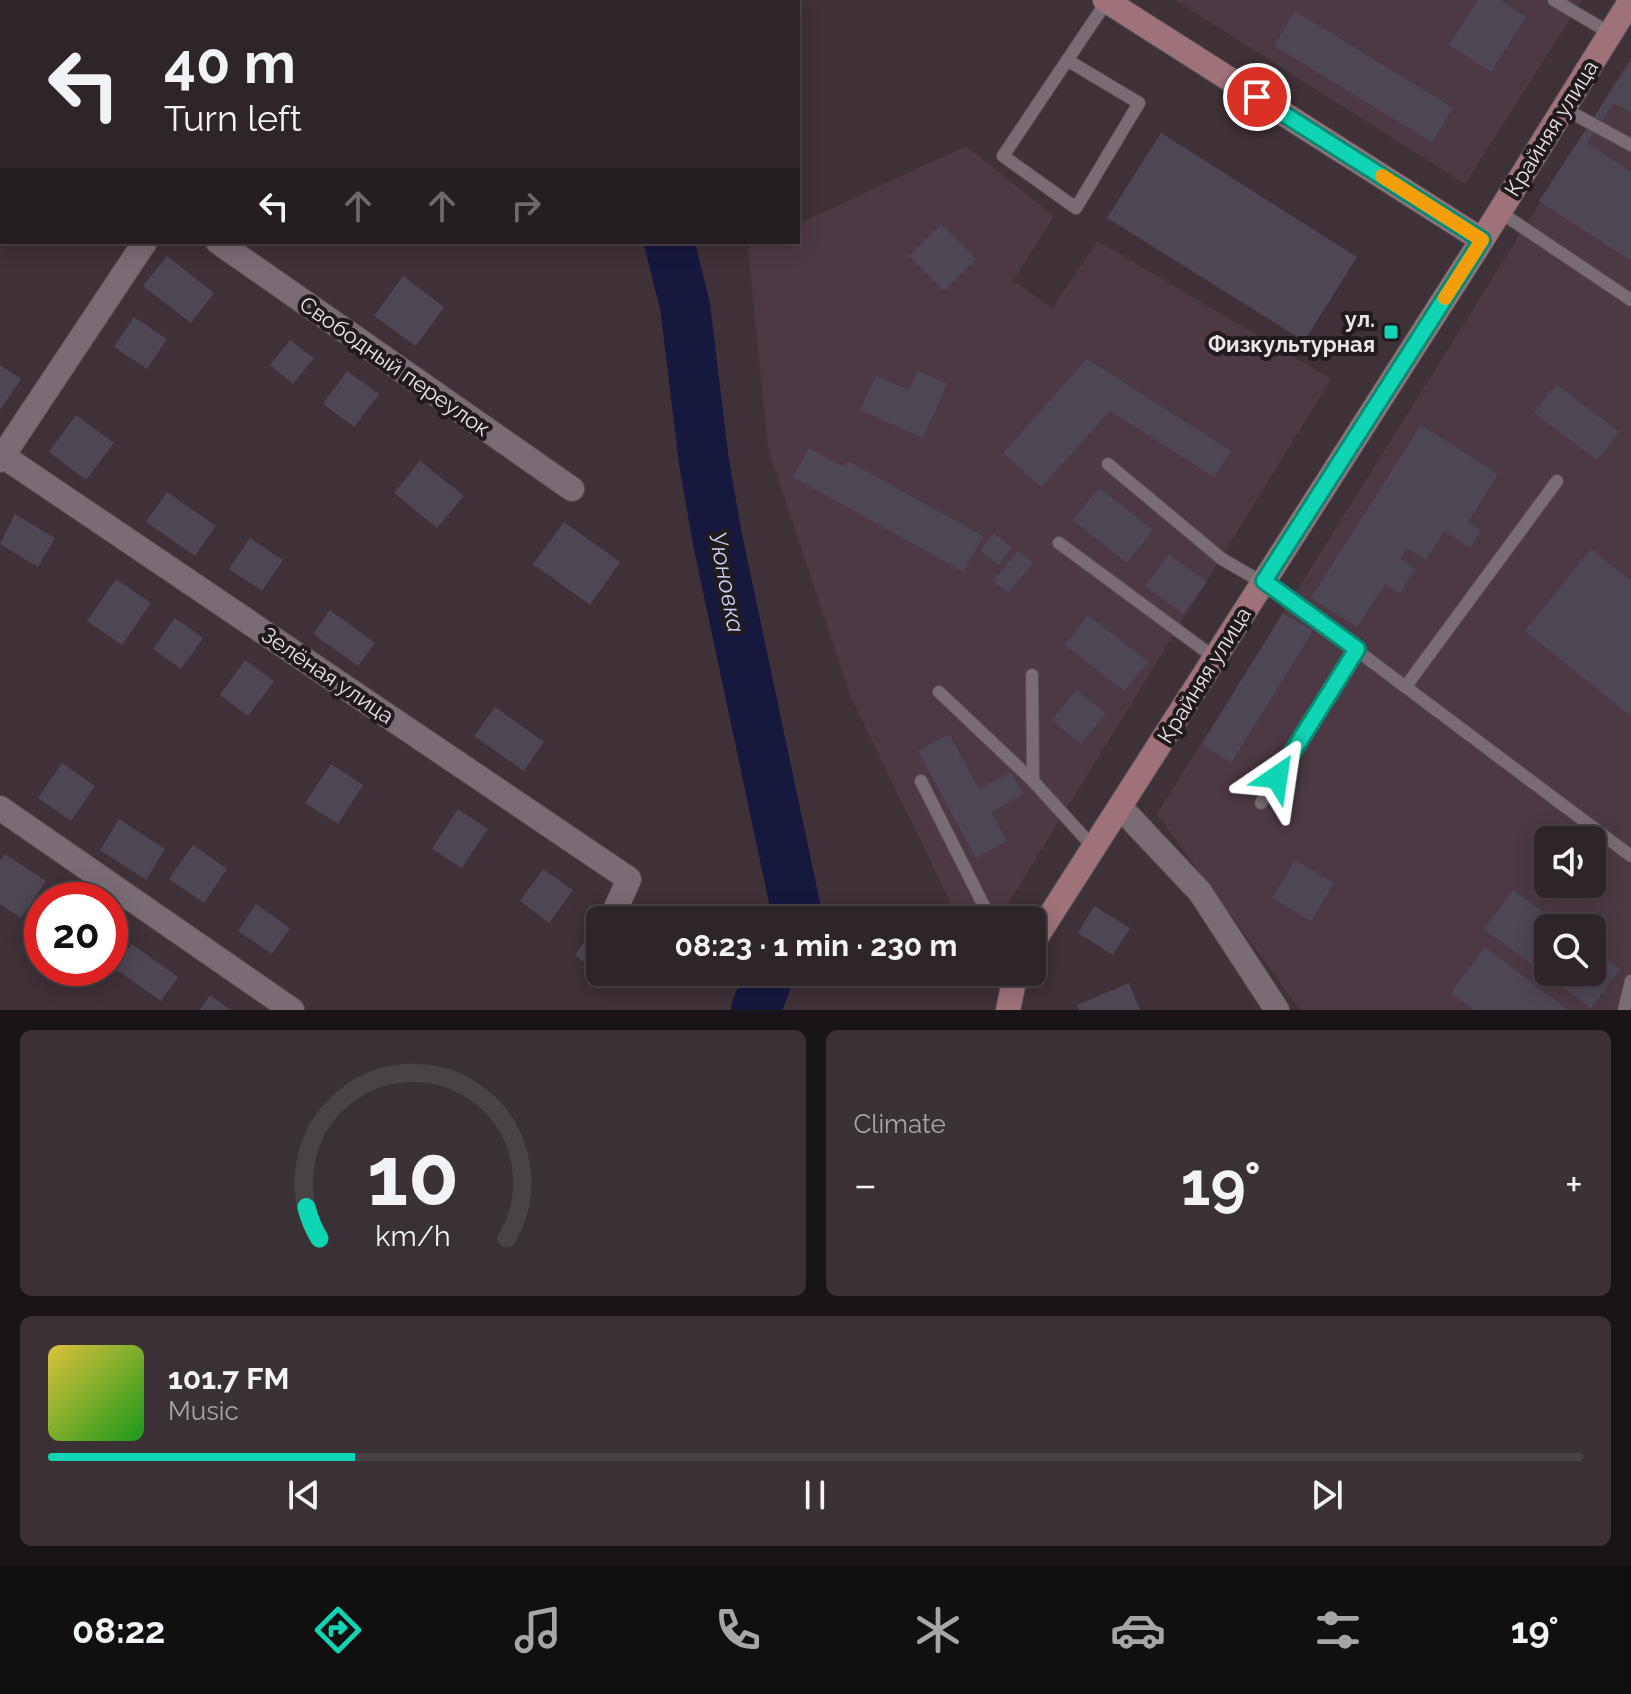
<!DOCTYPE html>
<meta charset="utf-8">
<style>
:root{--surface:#2e252a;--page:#3a3136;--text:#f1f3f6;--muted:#a7a5a8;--line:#494247;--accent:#10d5b4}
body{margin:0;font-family:Raleway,sans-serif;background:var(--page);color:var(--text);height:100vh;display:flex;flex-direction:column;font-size:30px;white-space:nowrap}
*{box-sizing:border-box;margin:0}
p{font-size:26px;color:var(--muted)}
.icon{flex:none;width:44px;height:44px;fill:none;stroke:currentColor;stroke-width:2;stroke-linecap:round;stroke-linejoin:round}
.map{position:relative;height:1010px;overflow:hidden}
.panel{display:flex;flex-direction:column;gap:20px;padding:20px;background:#191417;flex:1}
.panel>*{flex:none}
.top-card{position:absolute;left:0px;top:0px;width:800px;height:244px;box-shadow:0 4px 20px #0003,0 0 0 2px var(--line);background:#2e252a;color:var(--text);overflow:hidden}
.fabs{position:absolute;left:1534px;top:826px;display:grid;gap:16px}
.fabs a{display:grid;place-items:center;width:72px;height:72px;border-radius:12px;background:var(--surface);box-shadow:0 4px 20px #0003,0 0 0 2px var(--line);font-size:40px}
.speed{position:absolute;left:24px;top:882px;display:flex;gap:16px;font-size:40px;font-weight:700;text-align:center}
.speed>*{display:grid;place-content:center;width:104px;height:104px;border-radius:50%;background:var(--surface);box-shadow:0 4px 20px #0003,0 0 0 2px var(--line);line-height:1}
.speed .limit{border:12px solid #d22;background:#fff;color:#111}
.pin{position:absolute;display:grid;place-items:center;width:68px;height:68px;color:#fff;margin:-34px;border:4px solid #fff;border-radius:50%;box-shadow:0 2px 8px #0007}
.me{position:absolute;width:88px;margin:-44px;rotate:32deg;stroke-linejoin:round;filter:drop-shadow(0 0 6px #0008)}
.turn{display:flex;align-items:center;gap:28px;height:168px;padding:0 32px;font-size:36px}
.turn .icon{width:104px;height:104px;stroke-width:2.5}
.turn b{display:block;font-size:56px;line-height:68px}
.lanes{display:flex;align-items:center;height:76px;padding:0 32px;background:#0003;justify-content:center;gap:40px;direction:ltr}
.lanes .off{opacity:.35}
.big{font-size:60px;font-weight:700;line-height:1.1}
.panel .tile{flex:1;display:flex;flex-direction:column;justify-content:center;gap:12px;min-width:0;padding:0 28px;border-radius:12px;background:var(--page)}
.panel .dial{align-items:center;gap:0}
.dial svg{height:208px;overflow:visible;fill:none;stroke:var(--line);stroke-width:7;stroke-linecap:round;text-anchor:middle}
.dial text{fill:var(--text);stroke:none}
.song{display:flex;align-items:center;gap:24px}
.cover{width:96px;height:96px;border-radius:12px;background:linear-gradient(135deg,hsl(50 70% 55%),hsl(120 70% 35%))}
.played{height:8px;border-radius:4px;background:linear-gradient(90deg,var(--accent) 20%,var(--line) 20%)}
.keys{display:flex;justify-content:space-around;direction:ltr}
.heat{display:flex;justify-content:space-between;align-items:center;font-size:44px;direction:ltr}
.panel .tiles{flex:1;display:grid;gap:20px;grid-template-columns:1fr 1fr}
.tile:last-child{grid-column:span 2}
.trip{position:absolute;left:586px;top:906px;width:460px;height:80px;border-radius:12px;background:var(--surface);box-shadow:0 4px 20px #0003,0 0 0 2px var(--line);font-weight:700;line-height:80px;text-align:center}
.dock{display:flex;height:128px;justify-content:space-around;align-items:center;background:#120f11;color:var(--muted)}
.dock .icon{width:56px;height:56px}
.dock .on{color:var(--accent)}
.dock b{font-size:36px;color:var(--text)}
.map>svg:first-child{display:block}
.built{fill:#4c3944;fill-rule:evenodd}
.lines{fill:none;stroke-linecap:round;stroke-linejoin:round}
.river{stroke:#16183e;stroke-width:50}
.building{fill:#4d4753}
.lane-casing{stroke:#584e54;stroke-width:14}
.street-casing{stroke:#584e54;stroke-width:26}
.secondary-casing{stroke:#584e54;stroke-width:26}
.lane{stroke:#7a6c74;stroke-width:12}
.street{stroke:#7a6c74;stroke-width:24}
.secondary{stroke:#9f727a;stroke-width:24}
.route-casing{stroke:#0a8a75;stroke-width:20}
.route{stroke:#10d5b4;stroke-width:14}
.slow{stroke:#f59e0b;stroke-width:14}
.poi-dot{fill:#10d5b4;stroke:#211b1e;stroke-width:3}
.labels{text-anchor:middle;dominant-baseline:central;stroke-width:8;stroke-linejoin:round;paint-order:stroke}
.street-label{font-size:22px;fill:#ebe3e7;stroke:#211b1e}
.poi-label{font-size:22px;font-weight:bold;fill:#ebe3e7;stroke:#211b1e;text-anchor:end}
.water-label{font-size:24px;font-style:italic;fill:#c7cffa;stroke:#211b1e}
</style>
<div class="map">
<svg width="1631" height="1010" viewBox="0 0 1631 1010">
<rect width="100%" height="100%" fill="#3e3138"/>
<!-- built -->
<path class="built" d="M 1175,0 L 1582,0 L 1465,184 Z
M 1631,57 L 1631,1010 L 1300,1010 L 1157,814 ZM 1548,840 L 1592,840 L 1592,884 L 1548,884 ZM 1548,928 L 1592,928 L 1592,972 L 1548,972 Z
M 966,146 L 1054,216 L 1013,281 L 1052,308 L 1098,241 L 1331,379 L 998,920 L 959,920 L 850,695 L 768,448 L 748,248 L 760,242 L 798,242 L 798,224 Z"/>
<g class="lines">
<!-- river -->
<path class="river" d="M 470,0 L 472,2
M 669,242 L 685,306 L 704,462 L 717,537 L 795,905 L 789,920
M 756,1010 L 770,972"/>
</g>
<!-- building -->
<path class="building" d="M 1478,0 L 1500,0 L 1526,17 L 1491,72 L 1449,45 Z
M 1295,11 L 1453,108 L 1432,142 L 1274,46 Z
M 1631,61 L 1631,114 L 1614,103 L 1587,143 L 1631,172 L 1631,261 L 1539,201 Z
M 1161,133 L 1357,257 L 1304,341 L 1107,218 Z
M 941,224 L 976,259 L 944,291 L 909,256 Z
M 167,256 L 214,293 L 191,323 L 143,286 Z
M 403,276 L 444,307 L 416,346 L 374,316 Z
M 134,317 L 167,339 L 147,369 L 114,347 Z
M 290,340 L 314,358 L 293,384 L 270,365 Z
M 1087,359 L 1231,451 L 1214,477 L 1110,411 L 1041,487 L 1003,453 Z
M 0,365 L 21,379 L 0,410 Z
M 347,371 L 379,394 L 354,427 L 323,404 Z
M 918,371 L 947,384 L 923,438 L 860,410 L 876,376 L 909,390 Z
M 1556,384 L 1619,432 L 1597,460 L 1534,413 Z
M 76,415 L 114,443 L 86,480 L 49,452 Z
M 1421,425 L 1498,474 L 1468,522 L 1481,530 L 1470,548 L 1444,531 L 1426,560 L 1407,548 L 1400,559 L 1415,569 L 1400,593 L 1385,584 L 1357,627 L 1311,598 Z
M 809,448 L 844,467 L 848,461 L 983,536 L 964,572 L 793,477 Z
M 420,461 L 464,496 L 437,528 L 394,493 Z
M 1099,488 L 1153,530 L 1127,563 L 1073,520 Z
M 167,492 L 216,526 L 195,556 L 146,522 Z
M 15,514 L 55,538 L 38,567 L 0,544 Z
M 564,522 L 620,562 L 590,605 L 533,564 Z
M 994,533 L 1012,548 L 998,565 L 980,550 Z
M 250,538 L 283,560 L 262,591 L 229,569 Z
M 1591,549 L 1631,581 L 1631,716 L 1525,631 Z
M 1018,551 L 1033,563 L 1008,593 L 993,581 Z
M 1169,554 L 1207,582 L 1183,614 L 1145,586 Z
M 116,579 L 151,603 L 122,645 L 87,621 Z
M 330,610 L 375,643 L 358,666 L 313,634 Z
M 1283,613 L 1313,631 L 1231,763 L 1202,744 Z
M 1088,615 L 1148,662 L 1124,691 L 1065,645 Z
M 175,618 L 203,638 L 181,669 L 153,649 Z
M 245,660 L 274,681 L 248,716 L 220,695 Z
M 1076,690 L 1106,713 L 1081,744 L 1052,720 Z
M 495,707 L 544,742 L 524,771 L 474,736 Z
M 949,734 L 979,789 L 1011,772 L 1023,794 L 991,812 L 1007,841 L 976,858 L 918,751 Z
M 62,763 L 95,786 L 71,821 L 38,798 Z
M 331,764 L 363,785 L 338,824 L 305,803 Z
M 458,809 L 488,829 L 462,868 L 432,849 Z
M 119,819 L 165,849 L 146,880 L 100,850 Z
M 193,845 L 227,869 L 204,903 L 169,879 Z
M 5,854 L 46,881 L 21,918 L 0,904 L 0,861 Z
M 1295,860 L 1334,883 L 1311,921 L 1272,898 Z
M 543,869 L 573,890 L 549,923 L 520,901 Z
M 1513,890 L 1565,928 L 1548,928 L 1548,972 L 1592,972 L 1592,948 L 1620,969 L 1591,1008 L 1484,929 Z
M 256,904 L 290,928 L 272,954 L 238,931 Z
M 1094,906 L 1130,928 L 1113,955 L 1078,933 Z
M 591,933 L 600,940 L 600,972 L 604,972 L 602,975 L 575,955 Z
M 132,944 L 178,977 L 161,1001 L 114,968 Z
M 1485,947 L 1568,1010 L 1474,1010 L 1451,993 Z
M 1129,983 L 1140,1010 L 1079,1010 L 1077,1005 Z
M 210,995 L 231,1010 L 200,1010 Z"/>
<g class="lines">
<!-- lane casing -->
<g class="lane-casing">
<path id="lane" d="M 1554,0 L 1610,33
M 1067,60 L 1139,103 L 1076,208 L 1003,156 L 1107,1
M 1563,108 L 1631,145
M 1500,212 L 1631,300
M 1108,464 L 1222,559 L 1279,592 L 1631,856
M 1059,543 L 1215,658
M 1032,675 L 1033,781 L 1094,848
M 1406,686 L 1557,481
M 939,692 L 1033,781
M 921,781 L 991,920
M 1261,803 L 1357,649
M 1624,1010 L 1631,981"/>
</g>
<!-- street casing -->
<g class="street-casing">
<path id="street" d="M 298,2 L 299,0
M 0,94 L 2,96
M 218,242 L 572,489
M 0,454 L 629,879 L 616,908
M 0,460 L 145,242
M 1120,807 L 1200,892 L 1277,1010
M 0,808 L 292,1010"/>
</g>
<!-- secondary casing -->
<g class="secondary-casing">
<path id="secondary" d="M 1105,0 L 1482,240
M 1032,944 L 1482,240 L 1631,0
M 1008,1010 L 1016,972"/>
</g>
<!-- lane -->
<use href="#lane" class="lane"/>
<!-- street -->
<use href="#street" class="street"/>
<!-- secondary -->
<use href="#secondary" class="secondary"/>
</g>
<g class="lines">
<!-- route casing -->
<g class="route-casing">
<path id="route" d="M 1257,97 L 1482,240 L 1264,581 L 1357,649 L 1277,777"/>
</g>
<!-- route -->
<use href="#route" class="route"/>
<!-- slow -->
<path class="slow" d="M 1382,176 L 1482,240 L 1445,298"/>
</g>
<!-- markers -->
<rect class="poi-dot" x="1383" y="324" width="16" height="16" rx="4"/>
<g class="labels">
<!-- street labels -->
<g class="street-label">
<text transform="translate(1551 128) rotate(-58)">Крайняя улица</text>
<text transform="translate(395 366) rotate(35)">Свободный переулок</text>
<text transform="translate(328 675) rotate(34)">Зелёная улица</text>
<text transform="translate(1204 675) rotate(-58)">Крайняя улица</text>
</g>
<!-- poi labels -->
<g class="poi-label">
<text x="1375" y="319">ул.<tspan x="1375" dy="25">Физкультурная</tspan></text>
</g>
<!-- water labels -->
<g class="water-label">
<text transform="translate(727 582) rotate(79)">Уюновка</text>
</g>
</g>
</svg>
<div class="fabs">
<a><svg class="icon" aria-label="sound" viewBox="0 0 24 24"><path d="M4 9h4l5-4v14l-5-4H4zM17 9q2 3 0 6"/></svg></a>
<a><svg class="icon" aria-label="search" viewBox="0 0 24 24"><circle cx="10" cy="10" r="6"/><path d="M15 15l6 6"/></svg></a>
</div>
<div class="speed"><div class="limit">20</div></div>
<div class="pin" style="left:1257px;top:97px;background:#d93025"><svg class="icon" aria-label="arrive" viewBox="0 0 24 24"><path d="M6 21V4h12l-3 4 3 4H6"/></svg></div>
<svg class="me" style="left:1277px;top:777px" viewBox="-20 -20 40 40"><path d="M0-17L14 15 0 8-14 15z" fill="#10d5b4" stroke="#fff" stroke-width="4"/></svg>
<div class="trip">08:23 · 1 min · 230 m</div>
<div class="top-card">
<div class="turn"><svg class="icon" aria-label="left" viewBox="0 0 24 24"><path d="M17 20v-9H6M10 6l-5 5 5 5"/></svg><div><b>40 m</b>Turn left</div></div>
<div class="lanes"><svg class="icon" aria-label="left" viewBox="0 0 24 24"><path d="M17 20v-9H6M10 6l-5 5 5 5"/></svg><svg class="icon off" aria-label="ahead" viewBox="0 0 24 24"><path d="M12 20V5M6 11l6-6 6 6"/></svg><svg class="icon off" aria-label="ahead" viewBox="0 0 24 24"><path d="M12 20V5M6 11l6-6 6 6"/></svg><svg class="icon off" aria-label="right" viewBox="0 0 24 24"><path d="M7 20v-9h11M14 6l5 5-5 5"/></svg></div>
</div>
</div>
<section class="panel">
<div class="tiles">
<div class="tile dial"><svg viewBox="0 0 100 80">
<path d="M14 69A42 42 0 1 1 86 69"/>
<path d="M14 69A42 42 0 0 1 9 57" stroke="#10d5b4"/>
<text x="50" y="56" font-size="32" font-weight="700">10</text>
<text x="50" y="72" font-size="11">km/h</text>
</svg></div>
<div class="tile"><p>Climate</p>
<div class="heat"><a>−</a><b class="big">19°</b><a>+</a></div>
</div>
<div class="tile">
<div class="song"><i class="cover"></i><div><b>101.7 FM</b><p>Music</p></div></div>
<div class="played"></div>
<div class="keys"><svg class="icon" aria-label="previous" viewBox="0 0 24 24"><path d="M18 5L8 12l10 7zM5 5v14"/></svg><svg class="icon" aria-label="pause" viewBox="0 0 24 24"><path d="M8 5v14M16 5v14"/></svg><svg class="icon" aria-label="next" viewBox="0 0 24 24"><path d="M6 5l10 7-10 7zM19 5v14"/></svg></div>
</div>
</div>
</section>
<nav class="dock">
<b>08:22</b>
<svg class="icon on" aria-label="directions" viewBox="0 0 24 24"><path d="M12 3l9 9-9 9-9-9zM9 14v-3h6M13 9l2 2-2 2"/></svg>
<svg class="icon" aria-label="music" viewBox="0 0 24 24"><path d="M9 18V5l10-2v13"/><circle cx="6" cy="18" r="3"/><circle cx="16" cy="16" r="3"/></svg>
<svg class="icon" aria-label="phone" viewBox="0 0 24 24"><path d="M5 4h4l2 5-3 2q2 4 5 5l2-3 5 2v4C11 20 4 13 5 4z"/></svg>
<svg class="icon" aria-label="climate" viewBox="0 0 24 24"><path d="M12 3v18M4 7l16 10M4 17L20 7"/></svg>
<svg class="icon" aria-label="car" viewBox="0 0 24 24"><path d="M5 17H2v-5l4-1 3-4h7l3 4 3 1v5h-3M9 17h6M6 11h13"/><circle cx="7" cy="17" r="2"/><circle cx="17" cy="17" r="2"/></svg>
<svg class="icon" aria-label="filters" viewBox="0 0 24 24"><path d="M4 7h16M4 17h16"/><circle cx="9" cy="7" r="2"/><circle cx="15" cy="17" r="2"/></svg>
<b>19°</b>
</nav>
